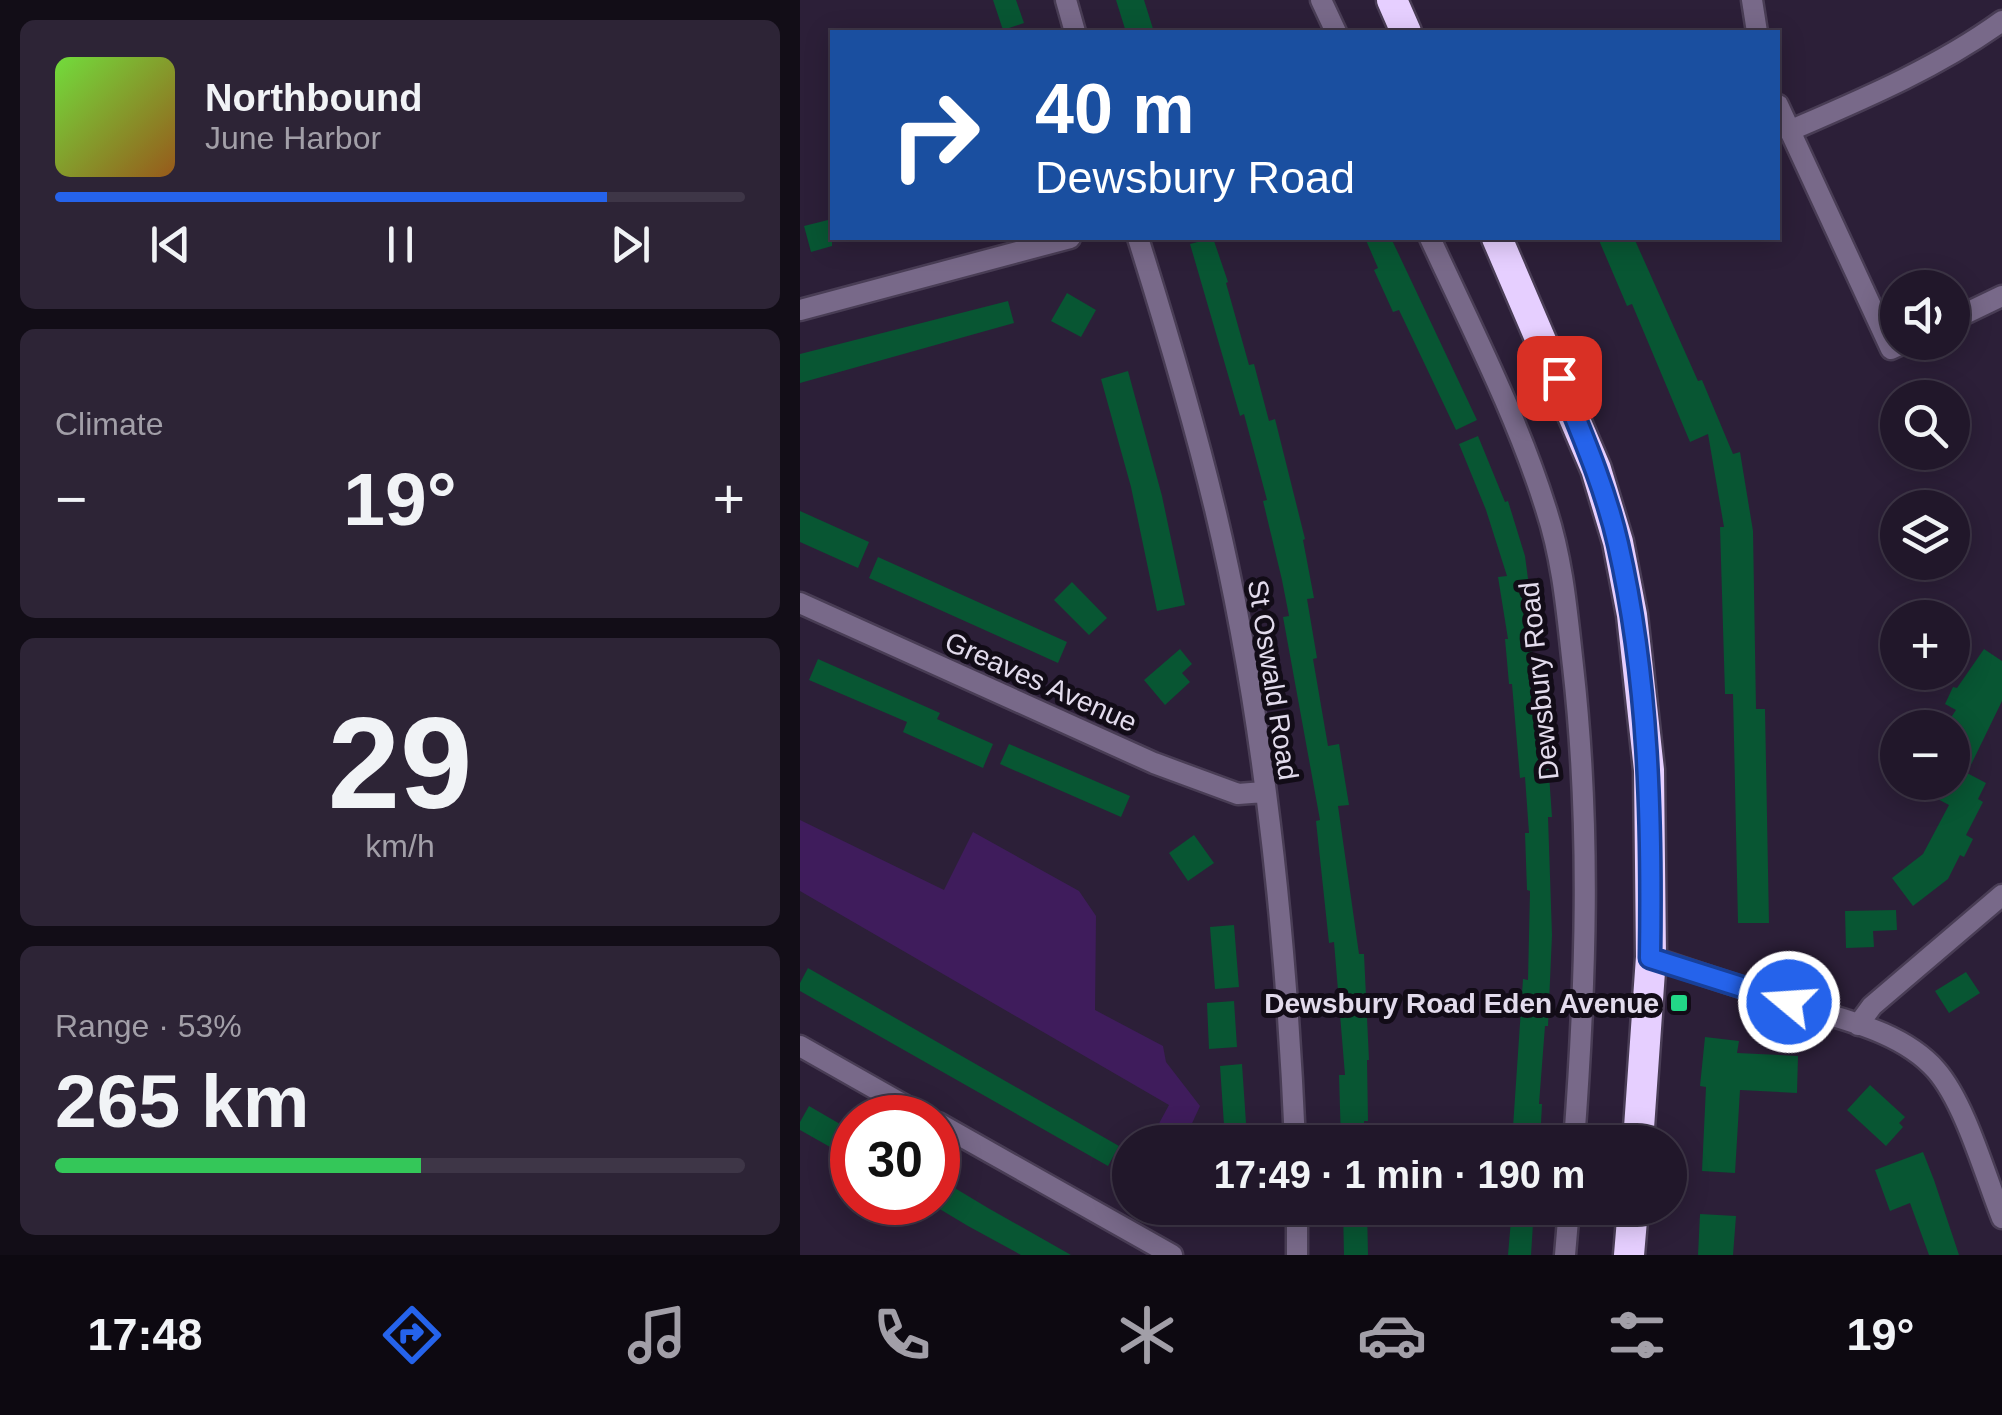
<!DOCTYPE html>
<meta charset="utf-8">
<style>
:root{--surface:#21172a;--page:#2d2436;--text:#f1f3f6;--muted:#a29fa8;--line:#3e3647;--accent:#2563eb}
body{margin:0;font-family:Helvetica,sans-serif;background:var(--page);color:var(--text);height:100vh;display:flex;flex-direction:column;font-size:38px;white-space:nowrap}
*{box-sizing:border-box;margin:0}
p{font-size:32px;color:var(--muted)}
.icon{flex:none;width:55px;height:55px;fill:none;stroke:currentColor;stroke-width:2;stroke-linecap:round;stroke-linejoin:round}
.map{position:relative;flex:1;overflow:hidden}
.drawer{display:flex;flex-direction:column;gap:20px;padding:20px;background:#120d17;width:800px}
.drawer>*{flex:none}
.top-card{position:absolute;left:30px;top:30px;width:950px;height:210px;border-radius:0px;box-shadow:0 5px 25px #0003,0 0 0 2px var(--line);background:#1a4fa0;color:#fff;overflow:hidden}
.fabs{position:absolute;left:1080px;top:270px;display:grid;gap:20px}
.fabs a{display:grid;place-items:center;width:90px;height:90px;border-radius:50%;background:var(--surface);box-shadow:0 5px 25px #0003,0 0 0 2px var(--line);font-size:50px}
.speed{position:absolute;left:30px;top:1095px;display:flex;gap:20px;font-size:50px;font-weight:700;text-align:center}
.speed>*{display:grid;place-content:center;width:130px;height:130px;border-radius:50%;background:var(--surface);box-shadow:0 5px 25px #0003,0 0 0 2px var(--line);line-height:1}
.speed .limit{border:15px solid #d22;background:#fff;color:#111}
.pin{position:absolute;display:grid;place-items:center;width:85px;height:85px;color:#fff;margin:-42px;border-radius:20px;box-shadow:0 5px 15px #0006}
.me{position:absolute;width:110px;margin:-55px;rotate:288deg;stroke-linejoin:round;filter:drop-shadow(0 0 8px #0008)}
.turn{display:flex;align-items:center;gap:35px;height:210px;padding:0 40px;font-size:45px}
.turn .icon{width:130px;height:130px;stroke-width:2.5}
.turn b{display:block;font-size:70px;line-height:85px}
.big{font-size:75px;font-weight:700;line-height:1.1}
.drawer .widget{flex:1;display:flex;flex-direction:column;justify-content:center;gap:15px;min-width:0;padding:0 35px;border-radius:15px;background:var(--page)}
.drawer .dial{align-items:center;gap:0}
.dial b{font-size:130px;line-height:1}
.song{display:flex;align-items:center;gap:30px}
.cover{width:120px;height:120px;border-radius:15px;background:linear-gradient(135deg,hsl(100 70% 55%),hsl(30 70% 35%))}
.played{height:10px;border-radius:5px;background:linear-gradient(90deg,var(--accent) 80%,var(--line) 80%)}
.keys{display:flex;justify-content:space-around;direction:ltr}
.heat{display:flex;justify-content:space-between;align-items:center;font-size:55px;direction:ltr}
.charge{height:15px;border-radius:8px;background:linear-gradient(90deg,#34c759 53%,var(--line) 0)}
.trip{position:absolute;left:312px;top:1125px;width:575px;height:100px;border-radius:50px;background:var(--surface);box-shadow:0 5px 25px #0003,0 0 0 2px var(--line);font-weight:700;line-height:100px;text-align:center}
.menu{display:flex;height:160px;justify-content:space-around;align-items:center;background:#0d0911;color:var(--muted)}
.menu .icon{width:70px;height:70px}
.menu .selected{color:var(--accent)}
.menu b{font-size:45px;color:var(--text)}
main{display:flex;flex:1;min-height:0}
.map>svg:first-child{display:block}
.green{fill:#3f1c5c}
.building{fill:#085633}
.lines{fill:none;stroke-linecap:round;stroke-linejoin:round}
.street-casing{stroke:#493d55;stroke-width:25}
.highway-casing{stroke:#493d55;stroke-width:35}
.street{stroke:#786989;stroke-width:20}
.highway{stroke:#e6cfff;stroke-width:30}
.route-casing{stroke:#184099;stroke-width:25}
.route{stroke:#2563eb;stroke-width:18}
.poi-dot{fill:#22d887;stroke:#120c17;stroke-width:4}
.labels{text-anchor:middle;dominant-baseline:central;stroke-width:10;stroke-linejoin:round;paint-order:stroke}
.street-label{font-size:28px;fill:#e2dbec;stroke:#120c17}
.poi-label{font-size:28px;font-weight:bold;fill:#e2dbec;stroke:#120c17;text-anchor:end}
</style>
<main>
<section class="drawer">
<div class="widget">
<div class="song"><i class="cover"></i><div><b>Northbound</b><p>June Harbor</p></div></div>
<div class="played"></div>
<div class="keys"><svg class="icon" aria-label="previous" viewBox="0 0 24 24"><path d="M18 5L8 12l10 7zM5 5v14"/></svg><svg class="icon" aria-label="pause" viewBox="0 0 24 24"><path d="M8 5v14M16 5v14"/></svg><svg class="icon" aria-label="next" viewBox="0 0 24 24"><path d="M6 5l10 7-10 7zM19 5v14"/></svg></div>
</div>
<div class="widget"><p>Climate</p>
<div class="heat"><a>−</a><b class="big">19°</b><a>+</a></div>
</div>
<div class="widget dial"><b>29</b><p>km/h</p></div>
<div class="widget"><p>Range · 53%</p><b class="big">265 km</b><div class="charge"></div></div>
</section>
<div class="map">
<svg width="1202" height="1255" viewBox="0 0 1202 1255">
<rect width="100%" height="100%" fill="#2c1f38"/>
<!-- green -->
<path class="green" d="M 0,820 L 144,890 L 173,832 L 279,891 L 296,916 L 295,1010 L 363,1046 L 366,1062 L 400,1106 L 388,1132 L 394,1142 L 349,1142 L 369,1105 L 0,891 Z"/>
<!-- building -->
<path class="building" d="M 193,0 L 216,0 L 224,23 L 203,30 Z
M 316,0 L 344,0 L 354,32 L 326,32 Z
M 32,219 L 32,246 L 11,252 L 4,226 Z
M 413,238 L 428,282 L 426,283 L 449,365 L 454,364 L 469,421 L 475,419 L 505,539 L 503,540 L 514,598 L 507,599 L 517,658 L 513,659 L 528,746 L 539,744 L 549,805 L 538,806 L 559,954 L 564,954 L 569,1060 L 567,1060 L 568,1121 L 564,1121 L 565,1142 L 541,1142 L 539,1075 L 545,1075 L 534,942 L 529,943 L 516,821 L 520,820 L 483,617 L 489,616 L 482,580 L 463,501 L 467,500 L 444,414 L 440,416 L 390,244 Z
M 565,238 L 591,238 L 677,420 L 656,430 L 599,310 L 593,312 L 574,270 L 578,268 Z
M 798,238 L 834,238 L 898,381 L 902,380 L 933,454 L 940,452 L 953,531 L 956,709 L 965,709 L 969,923 L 938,923 L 933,694 L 925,694 L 920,527 L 924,527 L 908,434 L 890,442 L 832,304 L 827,306 Z
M 267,293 L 296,310 L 281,337 L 251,321 Z
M 208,301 L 214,323 L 0,383 L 0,354 Z
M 328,371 L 362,496 L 385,605 L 357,611 L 331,487 L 301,379 Z
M 678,436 L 705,502 L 708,501 L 725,556 L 733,617 L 729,618 L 736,699 L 740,699 L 748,760 L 752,817 L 748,817 L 752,935 L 748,1026 L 745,1026 L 739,1104 L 742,1104 L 740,1142 L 712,1142 L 723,979 L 728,980 L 730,891 L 727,890 L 725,833 L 729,833 L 725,777 L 720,778 L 712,684 L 709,684 L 707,661 L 705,639 L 708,639 L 698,577 L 707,576 L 686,510 L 659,444 Z
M 0,511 L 69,542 L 58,568 L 0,542 Z
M 78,557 L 267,642 L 258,663 L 69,578 Z
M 272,582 L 307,618 L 289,635 L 254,600 Z
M 380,649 L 392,664 L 382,673 L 390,682 L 365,705 L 344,680 Z
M 1184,649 L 1202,661 L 1202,701 L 1167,773 L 1186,783 L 1178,799 L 1183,802 L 1166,835 L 1173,839 L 1164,857 L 1160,855 L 1148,879 L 1113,906 L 1092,878 L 1123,854 L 1149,805 L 1106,782 L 1152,782 L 1152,716 L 1156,710 L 1145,704 L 1153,687 L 1157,688 Z
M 18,659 L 140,713 L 137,719 L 193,744 L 183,768 L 103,732 L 107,722 L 9,680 Z
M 209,744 L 330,796 L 321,817 L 200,764 Z
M 394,835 L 414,863 L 388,881 L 369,853 Z
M 1096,910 L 1097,930 L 1073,931 L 1074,947 L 1046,948 L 1045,911 Z
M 434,925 L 439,987 L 415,989 L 410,927 Z
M 8,968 L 319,1146 L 308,1166 L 0,991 L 0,983 Z
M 1166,972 L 1180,993 L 1149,1013 L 1135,991 Z
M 434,1001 L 437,1047 L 409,1049 L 407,1003 Z
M 905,1037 L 939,1041 L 937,1053 L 998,1056 L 997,1093 L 940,1090 L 935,1173 L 902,1171 L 906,1087 L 900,1086 Z
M 442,1064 L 446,1123 L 424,1125 L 420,1066 Z
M 1070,1085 L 1105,1117 L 1099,1123 L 1103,1127 L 1086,1146 L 1047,1110 Z
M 9,1106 L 52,1131 L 52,1145 L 46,1156 L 0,1130 L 0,1122 Z
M 1123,1152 L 1134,1180 L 1159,1255 L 1129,1255 L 1110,1203 L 1090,1211 L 1075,1170 Z
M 138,1178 L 188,1208 L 271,1255 L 221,1255 L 168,1226 L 138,1208 Z
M 567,1208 L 568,1255 L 544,1255 L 543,1209 Z
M 712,1208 L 734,1208 L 731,1255 L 708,1255 Z
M 900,1214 L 936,1216 L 933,1255 L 898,1255 Z"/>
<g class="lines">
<!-- street casing -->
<g class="street-casing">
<path id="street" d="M 266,0 L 275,32
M 521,0 L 536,32
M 952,0 L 957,32
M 978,105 L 1091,349 L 1106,342
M 989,131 C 1063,99 1137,68 1202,21
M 338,238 C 366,327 393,418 415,509 C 464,715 486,931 495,1142
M 630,238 C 671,327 717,416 746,509 C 763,561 767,613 773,666 C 791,825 786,983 774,1142
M 0,310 L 270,238
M 1152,320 L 1202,296
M 0,603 L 354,763 L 438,794 L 464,792
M 851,957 C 897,973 944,988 990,1003 C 1039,1019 1101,1030 1136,1070 C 1165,1103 1185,1175 1202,1218
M 1058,1025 L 1072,1006 L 1202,895
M 0,1046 L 127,1118
M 138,1123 L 372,1255
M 497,1255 L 497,1208
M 765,1255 L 769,1208"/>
</g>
<!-- highway casing -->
<g class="highway-casing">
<path id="highway" d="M 592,0 L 606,32
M 697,238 L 796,469 L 818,542 L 832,615 L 849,770 L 851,957 L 838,1142
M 829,1255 L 833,1208"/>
</g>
<!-- street -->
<use href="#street" class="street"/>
<!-- highway -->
<use href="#highway" class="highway"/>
</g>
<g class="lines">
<!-- route casing -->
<g class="route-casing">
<path id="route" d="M 759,378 C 781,432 805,487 818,544 C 849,680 852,819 850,958 L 989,1002"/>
</g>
<!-- route -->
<use href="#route" class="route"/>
</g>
<!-- markers -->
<rect class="poi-dot" x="869" y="993" width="20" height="20" rx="5"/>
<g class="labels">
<!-- street labels -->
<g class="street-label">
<text transform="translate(473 680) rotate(81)">St Oswald Road</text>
<text transform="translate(739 681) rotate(-96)">Dewsbury Road</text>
<text transform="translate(241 682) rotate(24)">Greaves Avenue</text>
</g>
<!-- poi labels -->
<g class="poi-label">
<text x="859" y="1003">Dewsbury Road Eden Avenue</text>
</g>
</g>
</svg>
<div class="fabs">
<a><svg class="icon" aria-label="sound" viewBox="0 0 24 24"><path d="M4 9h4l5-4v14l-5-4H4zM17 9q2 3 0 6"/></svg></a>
<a><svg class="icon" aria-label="search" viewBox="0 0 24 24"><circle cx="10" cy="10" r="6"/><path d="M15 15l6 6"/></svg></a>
<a><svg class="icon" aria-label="layers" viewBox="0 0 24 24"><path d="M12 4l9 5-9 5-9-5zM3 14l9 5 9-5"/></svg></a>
<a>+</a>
<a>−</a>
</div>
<div class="speed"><div class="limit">30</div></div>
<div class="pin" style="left:759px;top:378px;background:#d93025"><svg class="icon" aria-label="arrive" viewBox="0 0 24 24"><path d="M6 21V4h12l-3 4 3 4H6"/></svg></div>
<svg class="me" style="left:989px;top:1002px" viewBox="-20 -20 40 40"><circle r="17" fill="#2563eb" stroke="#fff" stroke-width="3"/><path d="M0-11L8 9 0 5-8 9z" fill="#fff"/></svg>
<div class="trip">17:49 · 1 min · 190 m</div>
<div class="top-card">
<div class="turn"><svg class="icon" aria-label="right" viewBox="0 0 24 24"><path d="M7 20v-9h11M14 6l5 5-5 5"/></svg><div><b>40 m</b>Dewsbury Road</div></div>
</div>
</div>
</main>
<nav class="menu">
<b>17:48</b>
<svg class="icon selected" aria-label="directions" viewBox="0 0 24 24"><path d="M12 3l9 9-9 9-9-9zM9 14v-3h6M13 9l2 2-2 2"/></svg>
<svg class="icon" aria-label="music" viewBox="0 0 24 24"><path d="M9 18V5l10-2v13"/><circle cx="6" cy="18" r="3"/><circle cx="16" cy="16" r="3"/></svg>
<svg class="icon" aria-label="phone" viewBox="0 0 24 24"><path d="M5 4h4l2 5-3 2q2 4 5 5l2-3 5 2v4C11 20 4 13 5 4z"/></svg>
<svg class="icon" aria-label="climate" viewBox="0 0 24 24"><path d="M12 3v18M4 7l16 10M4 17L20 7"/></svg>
<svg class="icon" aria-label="car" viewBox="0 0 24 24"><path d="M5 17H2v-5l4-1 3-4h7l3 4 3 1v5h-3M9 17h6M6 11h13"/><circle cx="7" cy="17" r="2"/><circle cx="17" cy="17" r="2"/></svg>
<svg class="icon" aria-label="filters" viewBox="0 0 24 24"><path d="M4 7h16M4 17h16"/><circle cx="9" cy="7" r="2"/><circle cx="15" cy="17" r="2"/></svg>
<b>19°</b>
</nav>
